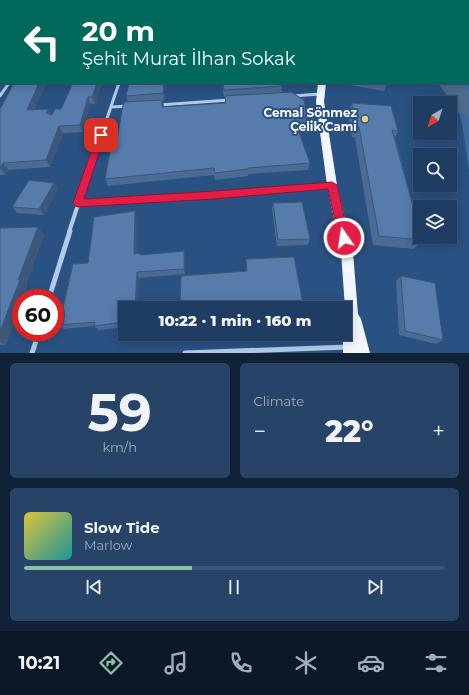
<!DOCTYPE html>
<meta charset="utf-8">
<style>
:root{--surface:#1f3d62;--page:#274468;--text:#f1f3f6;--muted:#a1aebe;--line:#3c5677;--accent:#8abfa5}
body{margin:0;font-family:Montserrat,sans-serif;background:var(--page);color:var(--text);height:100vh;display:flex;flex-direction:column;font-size:15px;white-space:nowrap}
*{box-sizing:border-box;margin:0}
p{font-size:13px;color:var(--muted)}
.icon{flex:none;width:22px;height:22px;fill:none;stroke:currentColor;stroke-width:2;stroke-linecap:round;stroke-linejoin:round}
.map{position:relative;height:353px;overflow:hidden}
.drawer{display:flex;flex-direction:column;gap:10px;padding:10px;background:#112236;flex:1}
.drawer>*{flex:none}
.hud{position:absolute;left:0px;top:0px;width:469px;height:84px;box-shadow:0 2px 10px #0003,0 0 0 1px var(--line);background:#00695c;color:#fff;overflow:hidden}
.needle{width:26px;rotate:219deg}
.controls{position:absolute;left:413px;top:96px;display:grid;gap:8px}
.controls a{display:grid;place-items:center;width:44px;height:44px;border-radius:0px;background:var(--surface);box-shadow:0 2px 10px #0003,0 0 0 1px var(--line);font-size:20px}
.speed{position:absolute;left:12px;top:289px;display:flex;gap:8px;font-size:20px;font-weight:700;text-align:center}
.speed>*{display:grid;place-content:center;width:52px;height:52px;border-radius:50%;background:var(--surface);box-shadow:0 2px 10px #0003,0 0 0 1px var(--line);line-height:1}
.speed .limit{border:6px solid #d22;background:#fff;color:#111}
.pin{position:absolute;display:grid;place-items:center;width:34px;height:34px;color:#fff;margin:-17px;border-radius:8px;box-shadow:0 2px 6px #0006}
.me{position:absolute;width:44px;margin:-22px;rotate:347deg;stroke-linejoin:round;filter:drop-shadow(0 0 3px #0008)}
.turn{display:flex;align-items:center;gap:14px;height:84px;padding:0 16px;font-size:18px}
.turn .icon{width:52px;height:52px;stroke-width:2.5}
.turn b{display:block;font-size:28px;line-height:34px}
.big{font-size:30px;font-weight:800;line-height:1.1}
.drawer .widget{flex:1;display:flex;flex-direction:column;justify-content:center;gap:6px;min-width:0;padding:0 14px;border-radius:6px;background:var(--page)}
.drawer .dial{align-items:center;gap:0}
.dial b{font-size:52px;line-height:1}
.song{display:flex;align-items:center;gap:12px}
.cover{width:48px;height:48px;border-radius:6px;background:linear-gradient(135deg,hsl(50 70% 55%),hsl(180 70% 35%))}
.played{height:4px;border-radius:2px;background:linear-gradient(90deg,var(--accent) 40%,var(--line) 40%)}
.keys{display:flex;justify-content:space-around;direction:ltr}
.heat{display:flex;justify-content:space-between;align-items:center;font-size:22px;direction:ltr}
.drawer .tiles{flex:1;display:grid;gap:10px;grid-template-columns:1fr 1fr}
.widget:last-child{grid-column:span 2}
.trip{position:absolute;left:118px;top:301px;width:234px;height:40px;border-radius:0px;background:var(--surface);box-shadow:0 2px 10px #0003,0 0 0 1px var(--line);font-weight:800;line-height:40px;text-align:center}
.tab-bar{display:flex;height:64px;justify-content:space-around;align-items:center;background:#0c1827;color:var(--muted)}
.tab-bar .icon{width:28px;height:28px}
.tab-bar .current{color:var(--accent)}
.tab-bar b{font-size:18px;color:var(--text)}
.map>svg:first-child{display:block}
.green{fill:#3e6a9f}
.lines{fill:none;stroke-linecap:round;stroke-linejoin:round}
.river{fill:#4f6c8f;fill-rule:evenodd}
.street-far2{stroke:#b2cae6;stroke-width:3}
.street-far1{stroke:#b2cae6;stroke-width:4}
.street{stroke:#b2cae6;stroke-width:5}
.primary{fill:#f3f7fd;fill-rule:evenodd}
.wall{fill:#4a6b94}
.shaded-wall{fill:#3c5778}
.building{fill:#567cac;stroke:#3c5778}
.route{fill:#e11d48;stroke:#92132f}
.poi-dot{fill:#edcb79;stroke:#295182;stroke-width:1.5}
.labels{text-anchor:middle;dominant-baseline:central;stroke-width:4;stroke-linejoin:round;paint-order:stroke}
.poi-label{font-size:12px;font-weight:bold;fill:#fff;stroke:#295182;text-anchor:end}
</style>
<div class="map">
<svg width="469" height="353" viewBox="0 0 469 353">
<rect width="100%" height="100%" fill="#295182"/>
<!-- green -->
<path class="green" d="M 398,0 L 469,0 L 469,171 L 462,122 L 448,83 L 468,83 L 468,1 Z"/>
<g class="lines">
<!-- river -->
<path class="river" d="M 398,0 L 414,0 L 414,1 L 398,1 Z
M 438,83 L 461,83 L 469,92 L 469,116 L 460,114 Z"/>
<!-- street-far2 -->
<path class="street-far2" d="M 0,96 L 9,83
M 293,96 L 320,94
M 159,105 L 230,100
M 111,107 L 128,106
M 101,136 L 119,83"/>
<!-- street-far1 -->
<path class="street-far1" d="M 78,203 L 214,195 L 332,185
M 69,232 L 101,135"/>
<!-- street -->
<path class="street" d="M 49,298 L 70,231
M 32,353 L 39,332
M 185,353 L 347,347"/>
<!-- primary -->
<path class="primary" d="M 334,0 L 340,0 L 340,1 L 334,1 Z
M 318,83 L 326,83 L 324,102 L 337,185 L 353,252 L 358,314 L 361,319 L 370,353 L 343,353 L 343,334 L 345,334 L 345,308 L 341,252 L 327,185 L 316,102 Z"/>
</g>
<!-- wall -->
<path class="wall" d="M 14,83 L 62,83 L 61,84 L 46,83 L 34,110 L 48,109 L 51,115 L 52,115 L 61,109 L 102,83 L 95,104 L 90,104 L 83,132 L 63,133 L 50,167 L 8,170 L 6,175 L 0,175 L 0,109 Z
M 166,83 L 164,101 L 163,101 L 164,107 L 225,103 L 225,97 L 224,97 L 222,83 L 292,83 L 278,84 L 282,86 L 282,92 L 307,118 L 306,125 L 296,125 L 310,163 L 308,170 L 248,174 L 248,176 L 215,180 L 214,175 L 108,186 L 105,179 L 116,145 L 128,102 L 126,96 Z
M 349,83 L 387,83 L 384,91 L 349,85 Z
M 352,103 L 398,131 L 395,138 L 422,240 L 414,249 L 373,245 L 355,138 L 352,137 L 348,114 Z
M 54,183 L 58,189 L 44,215 L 17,213 L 12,207 Z
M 273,203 L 310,239 L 308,245 L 277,246 L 272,209 Z
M 135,211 L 137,217 L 137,253 L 140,253 L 141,254 L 186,257 L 185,274 L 139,278 L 125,308 L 125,327 L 99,330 L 94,326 L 64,329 L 59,325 L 88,263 Z
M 0,228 L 44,234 L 26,285 L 27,286 L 23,298 L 21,298 L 6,345 L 0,345 Z
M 246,259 L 303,304 L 301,308 L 180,308 L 246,271 Z
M 401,276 L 443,340 L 436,344 L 399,335 L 396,281 Z"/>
<!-- shaded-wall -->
<path class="shaded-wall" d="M 37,0 L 45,0 L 44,1 L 36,1 Z
M 1,54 L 1,69 L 0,71 L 0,55 Z
M 39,83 L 46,83 L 31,117 L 27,110 Z
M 97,83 L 102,83 L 95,104 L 92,97 Z
M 164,83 L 166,83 L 164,101 L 163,93 Z
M 88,97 L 90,104 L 83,132 L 80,125 Z
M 162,100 L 164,107 L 163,114 L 162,107 Z
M 48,109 L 52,117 L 46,113 Z
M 59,126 L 63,133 L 50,167 L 46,160 Z
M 3,163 L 8,170 L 6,175 L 0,168 Z
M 54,183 L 58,189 L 44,215 L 39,209 Z
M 135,211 L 137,217 L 137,259 L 134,254 Z
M 38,227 L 44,234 L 26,285 L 27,286 L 23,298 L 21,298 L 21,304 L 6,345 L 0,342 L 0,331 L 18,280 Z
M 184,251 L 186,257 L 185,274 L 184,269 Z
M 137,272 L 139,278 L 138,308 L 135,308 Z"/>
<!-- building -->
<path class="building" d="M 0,0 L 37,0 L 36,1 L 1,1 L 1,54 L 0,55 Z
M 71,0 L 121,0 L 121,1 L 70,1 Z
M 148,0 L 318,0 L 318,1 L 148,1 Z
M 360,0 L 387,0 L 387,1 L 360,1 Z
M 14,83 L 39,83 L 27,110 L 48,109 L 46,113 L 52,115 L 55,109 L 61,109 L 73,83 L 97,83 L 92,97 L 88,97 L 80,125 L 59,126 L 46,160 L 3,163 L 0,168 L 0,109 Z
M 129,83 L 164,83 L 163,93 L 126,96 Z
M 223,83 L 277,83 L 282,86 L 224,90 Z
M 291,92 L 304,100 L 307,118 L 294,118 L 310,163 L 248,168 L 248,169 L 215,173 L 214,168 L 105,179 L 111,146 L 116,145 L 123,105 L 125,102 L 162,100 L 162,107 L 226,103 L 225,96 Z
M 352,103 L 391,106 L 398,131 L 392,130 L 420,232 L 420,237 L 421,237 L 422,240 L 379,236 L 359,127 L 356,127 Z
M 29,180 L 54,183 L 39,209 L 12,207 Z
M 302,202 L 310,239 L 278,240 L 273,203 Z
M 135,211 L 134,254 L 140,253 L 140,255 L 184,251 L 184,269 L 137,272 L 135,308 L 125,308 L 125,322 L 94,326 L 95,322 L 59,325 L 73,264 L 88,263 L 94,217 Z
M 38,227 L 18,280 L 20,280 L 0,331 L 0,228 Z
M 294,257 L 303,304 L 236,308 L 180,308 L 181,276 L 247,271 L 246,259 Z
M 401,276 L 435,283 L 443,340 L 405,331 Z"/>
<!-- route -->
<path class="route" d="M 101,132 L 105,135 L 84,199 L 214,191 L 332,182 L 337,185 L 349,238 L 348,242 L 344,243 L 340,242 L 339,238 L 328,189 L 214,199 L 78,207 L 75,206 L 73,203 L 97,135 Z"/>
<!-- markers -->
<circle class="poi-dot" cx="365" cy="119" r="4"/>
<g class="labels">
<!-- poi labels -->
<g class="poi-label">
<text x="357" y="112">Cemal Sönmez<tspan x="357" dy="14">Çelik Cami</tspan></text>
</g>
</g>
</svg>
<div class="controls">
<a><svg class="needle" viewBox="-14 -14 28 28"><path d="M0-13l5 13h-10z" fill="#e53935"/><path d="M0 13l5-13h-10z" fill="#a1aebe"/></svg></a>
<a><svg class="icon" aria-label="search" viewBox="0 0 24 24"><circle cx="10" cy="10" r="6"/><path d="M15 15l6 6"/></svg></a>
<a><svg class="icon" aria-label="layers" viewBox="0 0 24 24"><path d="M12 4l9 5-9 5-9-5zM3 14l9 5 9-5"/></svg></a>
</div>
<div class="speed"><div class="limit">60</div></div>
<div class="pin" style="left:101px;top:135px;background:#d93025"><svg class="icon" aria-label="arrive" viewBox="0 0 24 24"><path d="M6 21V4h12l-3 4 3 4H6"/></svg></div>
<svg class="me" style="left:344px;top:238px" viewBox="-20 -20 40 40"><circle r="17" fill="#e11d48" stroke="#fff" stroke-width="3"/><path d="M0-11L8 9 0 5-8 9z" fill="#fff"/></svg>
<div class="trip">10:22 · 1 min · 160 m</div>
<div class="hud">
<div class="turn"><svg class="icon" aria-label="left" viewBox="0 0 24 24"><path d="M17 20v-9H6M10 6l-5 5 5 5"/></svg><div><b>20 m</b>Şehit Murat İlhan Sokak</div></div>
</div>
</div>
<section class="drawer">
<div class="tiles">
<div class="widget dial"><b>59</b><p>km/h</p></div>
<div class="widget"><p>Climate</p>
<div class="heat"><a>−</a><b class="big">22°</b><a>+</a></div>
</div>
<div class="widget">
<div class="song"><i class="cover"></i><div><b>Slow Tide</b><p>Marlow</p></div></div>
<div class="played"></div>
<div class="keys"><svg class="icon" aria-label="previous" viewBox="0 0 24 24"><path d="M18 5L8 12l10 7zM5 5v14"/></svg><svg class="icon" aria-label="pause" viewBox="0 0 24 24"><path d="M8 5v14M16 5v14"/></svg><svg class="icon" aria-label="next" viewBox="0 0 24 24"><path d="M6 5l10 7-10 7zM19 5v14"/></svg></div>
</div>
</div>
</section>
<nav class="tab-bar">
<b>10:21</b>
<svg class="icon current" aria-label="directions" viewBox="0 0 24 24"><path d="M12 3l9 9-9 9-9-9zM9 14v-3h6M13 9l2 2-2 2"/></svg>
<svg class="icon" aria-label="music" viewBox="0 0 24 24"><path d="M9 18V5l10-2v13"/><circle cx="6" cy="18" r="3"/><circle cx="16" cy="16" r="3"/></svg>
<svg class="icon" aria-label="phone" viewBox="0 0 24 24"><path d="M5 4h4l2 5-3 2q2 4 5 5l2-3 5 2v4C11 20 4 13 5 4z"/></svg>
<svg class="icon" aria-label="climate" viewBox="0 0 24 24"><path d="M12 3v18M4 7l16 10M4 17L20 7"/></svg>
<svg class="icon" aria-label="car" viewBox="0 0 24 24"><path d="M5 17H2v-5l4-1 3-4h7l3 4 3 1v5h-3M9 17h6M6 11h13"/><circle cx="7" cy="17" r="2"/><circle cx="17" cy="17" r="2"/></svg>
<svg class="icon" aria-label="filters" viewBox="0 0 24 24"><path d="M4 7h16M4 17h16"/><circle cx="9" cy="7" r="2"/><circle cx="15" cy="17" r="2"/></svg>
</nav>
